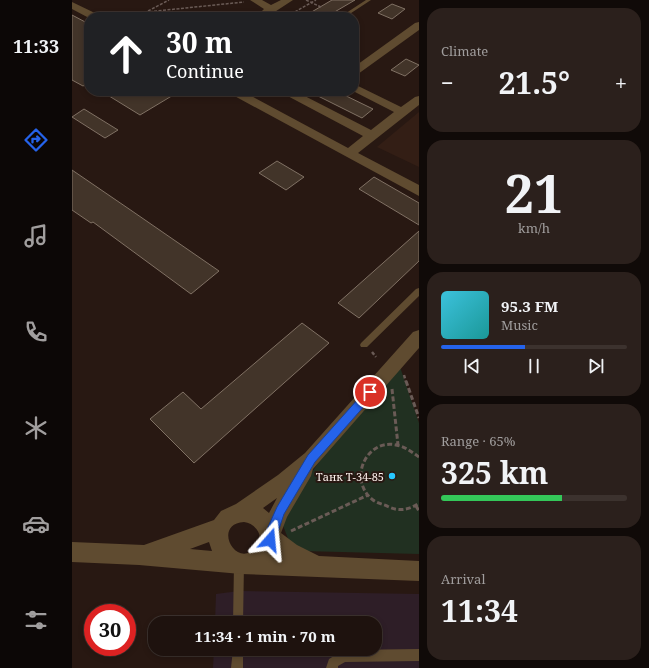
<!DOCTYPE html>
<meta charset="utf-8">
<style>
:root{--surface:#1e120e;--page:#2b201c;--text:#f1f3f6;--muted:#a19e9e;--line:#3c322e;--accent:#2563eb}
body{margin:0;font-family:"Noto Serif",serif;background:var(--page);color:var(--text);height:100vh;display:flex;flex-direction:column;font-size:15px;white-space:nowrap}
*{box-sizing:border-box;margin:0}
p{font-size:13px;color:var(--muted)}
.icon{flex:none;width:22px;height:22px;fill:none;stroke:currentColor;stroke-width:2;stroke-linecap:round;stroke-linejoin:round}
.map{position:relative;flex:1;overflow:hidden}
.drawer{display:flex;flex-direction:column;gap:8px;padding:8px;background:#100a08;width:230px}
.drawer>*{flex:none}
.hud{position:absolute;left:12px;top:12px;width:275px;height:84px;border-radius:16px;box-shadow:0 2px 6px #0003,0 0 0 1px var(--line);background:#202124;color:#fff;overflow:hidden}
.speed{position:absolute;left:12px;top:604px;display:flex;gap:8px;font-size:20px;font-weight:700;text-align:center}
.speed>*{display:grid;place-content:center;width:52px;height:52px;border-radius:50%;background:var(--surface);box-shadow:0 2px 6px #0003,0 0 0 1px var(--line);line-height:1}
.speed .limit{border:6px solid #d22;background:#fff;color:#111}
.pin{position:absolute;display:grid;place-items:center;width:34px;height:34px;color:#fff;margin:-17px;border:2px solid #fff;border-radius:50%;box-shadow:0 1px 4px #0007}
.me{position:absolute;width:44px;margin:-22px;rotate:18deg;stroke-linejoin:round;filter:drop-shadow(0 0 3px #0008)}
.turn{display:flex;align-items:center;gap:14px;height:84px;padding:0 16px;font-size:18px}
.turn .icon{width:52px;height:52px;stroke-width:2.5}
.turn b{display:block;font-size:28px;line-height:34px}
.big{font-size:30px;font-weight:700;line-height:1.1}
.drawer .tile{flex:1;display:flex;flex-direction:column;justify-content:center;gap:6px;min-width:0;padding:0 14px;border-radius:16px;background:var(--page)}
.drawer .dial{align-items:center;gap:0}
.dial b{font-size:52px;line-height:1}
.song{display:flex;align-items:center;gap:12px}
.cover{width:48px;height:48px;border-radius:6px;background:linear-gradient(135deg,hsl(190 70% 55%),hsl(180 70% 35%))}
.played{height:4px;border-radius:2px;background:linear-gradient(90deg,var(--accent) 45%,var(--line) 45%)}
.keys{display:flex;justify-content:space-around;direction:ltr}
.heat{display:flex;justify-content:space-between;align-items:center;font-size:22px;direction:ltr}
.charge{height:6px;border-radius:3px;background:linear-gradient(90deg,#34c759 65%,var(--line) 0)}
.trip{position:absolute;left:76px;top:616px;width:234px;height:40px;border-radius:16px;background:var(--surface);box-shadow:0 2px 6px #0003,0 0 0 1px var(--line);font-weight:700;line-height:40px;text-align:center}
main{display:flex;flex:1;min-height:0}
.tab-bar{display:flex;flex-direction:column;width:72px;justify-content:space-around;align-items:center;background:#0c0706;color:var(--muted)}
.tab-bar .icon{width:28px;height:28px}
.tab-bar .on{color:var(--accent)}
.tab-bar b{font-size:18px;color:var(--text)}
.map>svg:first-child{display:block}
.built{fill:#331e15}
.medical{fill:#2e1e27}
.green{fill:#213021}
.building{fill:#423429;stroke:#807164}
.lines{fill:none;stroke-linecap:round;stroke-linejoin:round}
.path-far2{stroke:#6a5b56;stroke-width:1.5;stroke-dasharray:3 1.5;stroke-linecap:butt}
.path-far1{stroke:#6a5b56;stroke-width:2.5;stroke-dasharray:3.5 2;stroke-linecap:butt}
.path{stroke:#6a5b56;stroke-width:3;stroke-dasharray:5 2.5;stroke-linecap:butt}
.lane{fill:#5f4b30;fill-rule:evenodd}
.street{fill:#5f4b30;fill-rule:evenodd}
.route{fill:#2563eb;stroke:#184099}
.poi-dot{fill:#27c8ff;stroke:#281812;stroke-width:1.5}
.labels{text-anchor:middle;dominant-baseline:central;stroke-width:4;stroke-linejoin:round;paint-order:stroke}
.poi-label{font-size:11px;fill:#fdf1ed;stroke:#281812;text-anchor:end}
</style>
<main>
<nav class="tab-bar">
<b>11:33</b>
<svg class="icon on" aria-label="directions" viewBox="0 0 24 24"><path d="M12 3l9 9-9 9-9-9zM9 14v-3h6M13 9l2 2-2 2"/></svg>
<svg class="icon" aria-label="music" viewBox="0 0 24 24"><path d="M9 18V5l10-2v13"/><circle cx="6" cy="18" r="3"/><circle cx="16" cy="16" r="3"/></svg>
<svg class="icon" aria-label="phone" viewBox="0 0 24 24"><path d="M5 4h4l2 5-3 2q2 4 5 5l2-3 5 2v4C11 20 4 13 5 4z"/></svg>
<svg class="icon" aria-label="climate" viewBox="0 0 24 24"><path d="M12 3v18M4 7l16 10M4 17L20 7"/></svg>
<svg class="icon" aria-label="car" viewBox="0 0 24 24"><path d="M5 17H2v-5l4-1 3-4h7l3 4 3 1v5h-3M9 17h6M6 11h13"/><circle cx="7" cy="17" r="2"/><circle cx="17" cy="17" r="2"/></svg>
<svg class="icon" aria-label="filters" viewBox="0 0 24 24"><path d="M4 7h16M4 17h16"/><circle cx="9" cy="7" r="2"/><circle cx="15" cy="17" r="2"/></svg>
</nav>
<div class="map">
<svg width="347" height="668" viewBox="0 0 347 668">
<rect width="100%" height="100%" fill="#281812"/>
<!-- built -->
<path class="built" d="M 347,112 L 347,167 L 305,147 Z"/>
<!-- medical -->
<path class="medical" d="M 167,591 L 347,594 L 347,668 L 141,668 L 142,649 L 303,649 L 303,623 L 143,623 L 144,594 Z"/>
<!-- green -->
<path class="green" d="M 328,367 L 347,423 L 347,554 L 230,551 L 217,541 L 210,523 L 240,472 L 258,446 Z"/>
<!-- building -->
<path class="building" d="M 260,0 L 283,0 L 254,17 L 231,17 Z
M 320,4 L 333,9 L 320,19 L 306,13 Z
M 0,15 L 17,24 L 17,83 L 11,86 L 0,80 Z
M 334,59 L 347,65 L 333,76 L 319,70 Z
M 29,91 L 108,91 L 68,115 Z
M 236,91 L 264,91 L 301,109 L 290,118 Z
M 12,109 L 46,130 L 33,138 L 0,117 Z
M 205,161 L 232,177 L 214,190 L 187,173 Z
M 0,170 L 60,211 L 147,271 L 119,294 L 21,222 L 19,223 L 0,210 Z
M 302,177 L 347,203 L 347,225 L 287,189 Z
M 347,231 L 347,261 L 287,318 L 266,303 Z
M 230,323 L 257,343 L 122,463 L 78,419 L 111,392 L 129,409 Z"/>
<g class="lines">
<!-- path-far2 -->
<path class="path-far2" d="M 234,0 L 249,7
M 76,11 L 97,0
M 218,14 L 225,17
M 219,14 L 244,0
M 56,17 L 65,13 L 172,2"/>
<!-- path-far1 -->
<path class="path-far1" d="M 300,352 L 304,357
M 332,375 L 334,382"/>
<!-- path -->
<path class="path" d="M 334,381 L 347,418
M 320,389 L 326,445
M 347,457 C 341,453 335,448 328,446 C 296,435 274,479 301,500 C 305,503 310,504 315,506 C 326,512 338,510 347,503
M 344,506 L 347,511
M 219,531 L 296,495"/>
<!-- lane -->
<path class="lane" d="M 294,0 L 299,0 L 273,17 L 268,17 Z
M 347,288 L 347,296 L 295,347 L 289,347 L 288,345 L 289,343 L 344,289 Z
M 167,559 L 171,560 L 172,564 L 171,623 L 161,623 L 162,564 L 163,560 Z
M 161,649 L 171,649 L 171,668 L 159,668 Z
M 347,649 L 347,661 L 273,662 L 266,666 L 266,668 L 254,668 L 257,659 L 272,650 Z"/>
<!-- street -->
<path class="street" d="M 178,0 L 190,0 L 199,5 L 209,0 L 221,0 L 195,17 L 184,17 L 192,9 Z
M 0,2 L 27,15 L 28,17 L 17,18 L 0,9 Z
M 347,22 L 347,30 L 286,74 L 282,75 L 282,67 L 343,23 Z
M 282,84 L 329,107 L 343,97 L 347,96 L 347,105 L 286,153 L 347,185 L 347,196 L 157,93 L 155,91 L 170,91 L 276,148 L 291,136 L 210,93 L 208,91 L 223,91 L 299,130 L 322,112 L 281,91 Z
M 347,330 L 347,348 L 241,469 L 239,476 L 215,517 L 209,533 L 225,545 L 247,556 L 347,561 L 347,581 L 169,574 L 67,565 L 0,562 L 0,542 L 72,545 L 142,520 L 149,511 L 164,504 L 206,475 L 233,453 L 341,332 ZM 205,498 L 197,513 L 191,508 ZM 172,522 C 183,523 193,536 185,546 C 165,572 139,524 172,522 ZM 137,542 L 140,551 L 118,549 Z"/>
</g>
<!-- route -->
<path class="route" d="M 298,387 L 302,389 L 303,392 L 302,395 L 243,462 L 212,514 L 202,544 L 198,546 L 194,544 L 192,536 L 205,507 L 236,455 L 295,389 Z"/>
<!-- markers -->
<circle class="poi-dot" cx="320" cy="476" r="4"/>
<g class="labels">
<!-- poi labels -->
<g class="poi-label">
<text x="312" y="476">Танк Т-34-85</text>
</g>
</g>
</svg>
<div class="speed"><div class="limit">30</div></div>
<div class="pin" style="left:298px;top:392px;background:#d93025"><svg class="icon" aria-label="arrive" viewBox="0 0 24 24"><path d="M6 21V4h12l-3 4 3 4H6"/></svg></div>
<svg class="me" style="left:198px;top:540px" viewBox="-20 -20 40 40"><path d="M0-17L14 15 0 8-14 15z" fill="#2563eb" stroke="#fff" stroke-width="4"/></svg>
<div class="trip">11:34 · 1 min · 70 m</div>
<div class="hud">
<div class="turn"><svg class="icon" aria-label="ahead" viewBox="0 0 24 24"><path d="M12 20V5M6 11l6-6 6 6"/></svg><div><b>30 m</b>Continue</div></div>
</div>
</div>
<section class="drawer">
<div class="tile"><p>Climate</p>
<div class="heat"><a>−</a><b class="big">21.5°</b><a>+</a></div>
</div>
<div class="tile dial"><b>21</b><p>km/h</p></div>
<div class="tile">
<div class="song"><i class="cover"></i><div><b>95.3 FM</b><p>Music</p></div></div>
<div class="played"></div>
<div class="keys"><svg class="icon" aria-label="previous" viewBox="0 0 24 24"><path d="M18 5L8 12l10 7zM5 5v14"/></svg><svg class="icon" aria-label="pause" viewBox="0 0 24 24"><path d="M8 5v14M16 5v14"/></svg><svg class="icon" aria-label="next" viewBox="0 0 24 24"><path d="M6 5l10 7-10 7zM19 5v14"/></svg></div>
</div>
<div class="tile"><p>Range · 65%</p><b class="big">325 km</b><div class="charge"></div></div>
<div class="tile"><p>Arrival</p><b class="big">11:34</b></div>
</section>
</main>
